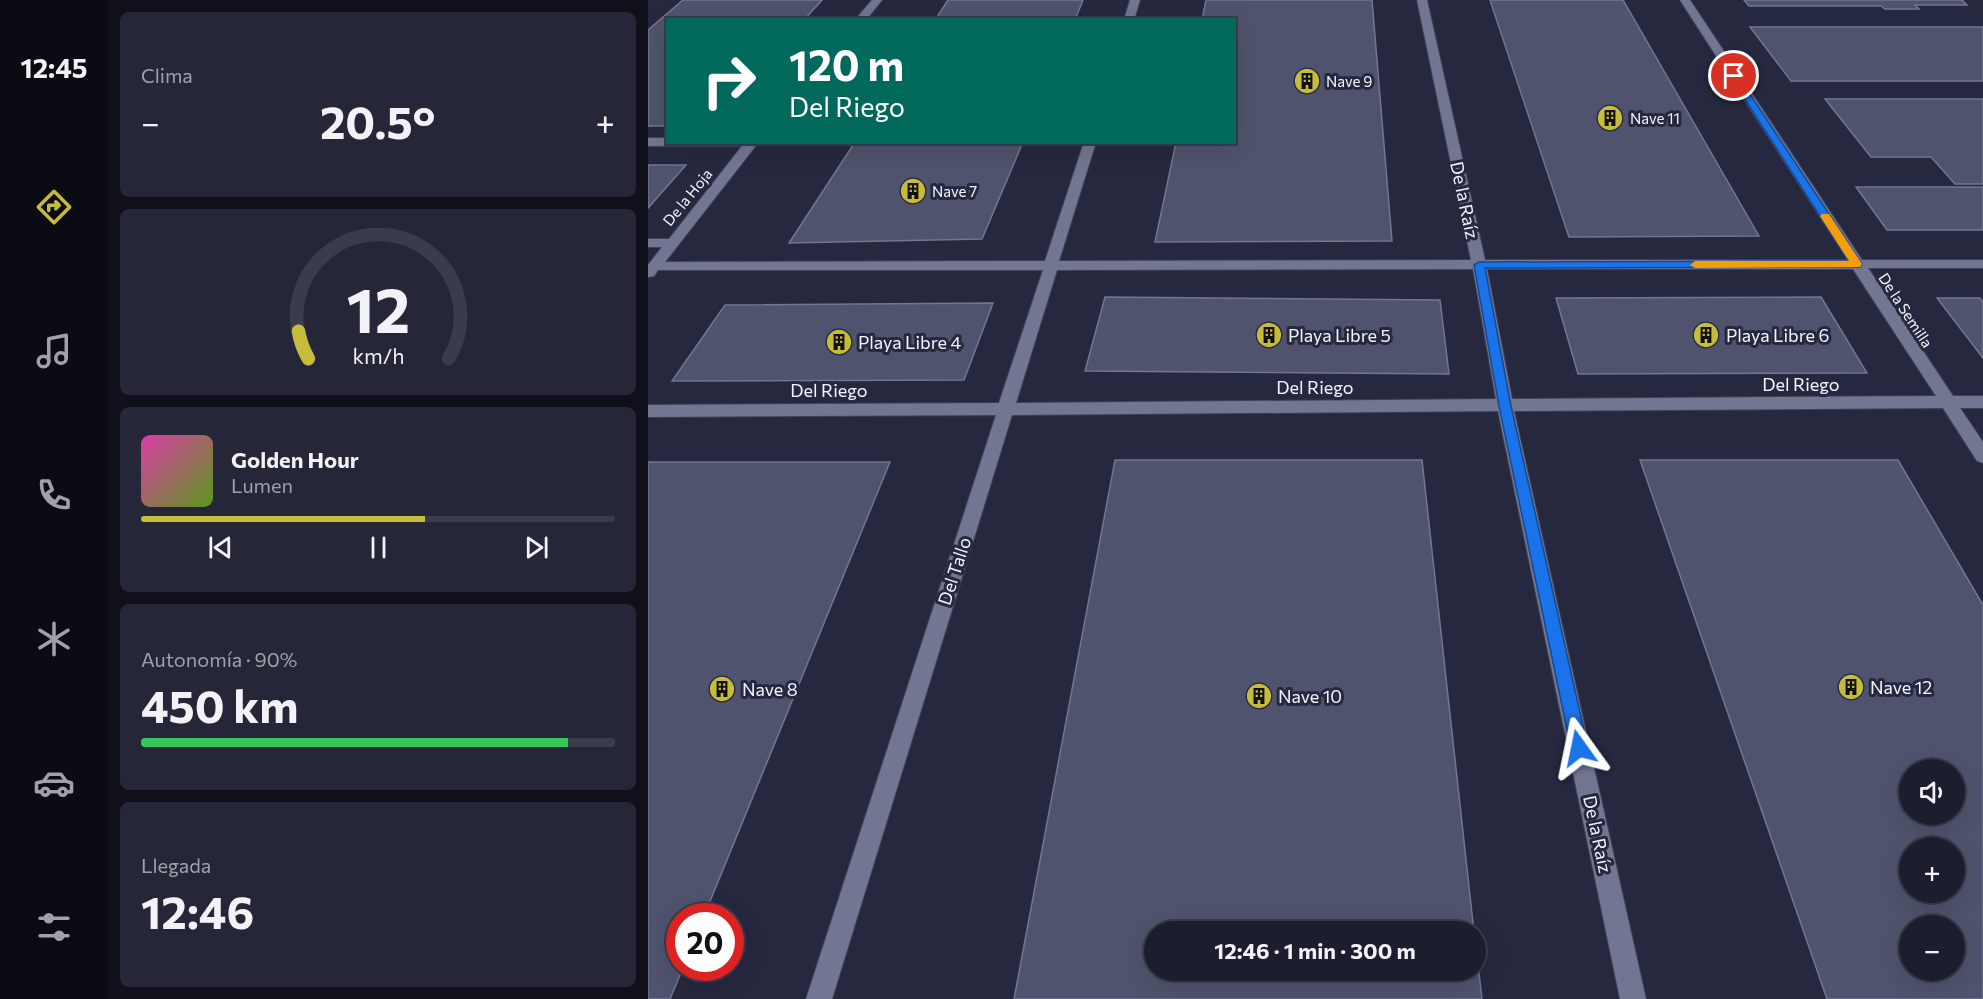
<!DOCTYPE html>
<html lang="es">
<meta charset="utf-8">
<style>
:root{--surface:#1c1e30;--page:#252738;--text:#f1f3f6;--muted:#a0a2ab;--line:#3a3c4c;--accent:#c7bb3c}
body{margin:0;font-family:Commissioner,sans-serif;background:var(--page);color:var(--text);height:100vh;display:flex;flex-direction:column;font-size:22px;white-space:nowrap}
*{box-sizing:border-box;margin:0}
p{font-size:20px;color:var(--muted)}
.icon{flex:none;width:33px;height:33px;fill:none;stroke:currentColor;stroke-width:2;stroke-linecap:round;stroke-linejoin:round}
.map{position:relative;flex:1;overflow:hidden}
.sheet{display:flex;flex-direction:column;gap:12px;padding:12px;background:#0f101a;width:540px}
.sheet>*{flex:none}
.top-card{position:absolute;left:18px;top:18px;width:570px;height:126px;border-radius:0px;box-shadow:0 6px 24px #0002,0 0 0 2px var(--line);background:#00695c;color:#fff;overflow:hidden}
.buttons{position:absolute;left:1251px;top:759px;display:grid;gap:12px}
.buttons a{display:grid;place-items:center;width:66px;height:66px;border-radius:50%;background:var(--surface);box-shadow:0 6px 24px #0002,0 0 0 2px var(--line);font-size:30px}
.speed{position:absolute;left:18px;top:903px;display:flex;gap:12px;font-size:30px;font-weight:700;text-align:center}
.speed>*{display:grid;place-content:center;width:78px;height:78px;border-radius:50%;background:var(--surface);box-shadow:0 6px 24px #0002,0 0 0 2px var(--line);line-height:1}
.speed .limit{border:9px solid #d22;background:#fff;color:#111}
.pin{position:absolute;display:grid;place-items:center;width:51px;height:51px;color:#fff;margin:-26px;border:3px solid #fff;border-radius:50%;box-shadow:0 2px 6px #0007}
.me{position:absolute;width:66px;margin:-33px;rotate:348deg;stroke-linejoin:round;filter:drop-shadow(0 0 4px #0008)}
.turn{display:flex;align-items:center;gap:21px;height:126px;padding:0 24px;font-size:27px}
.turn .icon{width:78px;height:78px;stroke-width:2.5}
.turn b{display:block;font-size:42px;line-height:51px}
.big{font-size:45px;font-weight:700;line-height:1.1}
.sheet .tile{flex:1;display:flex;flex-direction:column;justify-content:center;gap:9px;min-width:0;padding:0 21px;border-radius:9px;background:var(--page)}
.sheet .dial{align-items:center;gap:0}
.dial svg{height:156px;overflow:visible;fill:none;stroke:var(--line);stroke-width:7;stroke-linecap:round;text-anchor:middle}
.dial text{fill:var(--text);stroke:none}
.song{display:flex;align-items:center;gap:18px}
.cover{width:72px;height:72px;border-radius:9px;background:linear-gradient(135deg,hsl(320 70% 55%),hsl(90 70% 35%))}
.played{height:6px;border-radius:3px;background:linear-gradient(90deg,var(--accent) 60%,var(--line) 60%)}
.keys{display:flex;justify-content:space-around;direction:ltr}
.heat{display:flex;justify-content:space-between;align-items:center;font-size:33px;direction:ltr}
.charge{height:9px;border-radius:4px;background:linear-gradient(90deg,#34c759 90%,var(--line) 0)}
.trip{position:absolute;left:496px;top:921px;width:342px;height:60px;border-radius:30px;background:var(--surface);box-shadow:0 6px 24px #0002,0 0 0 2px var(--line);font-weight:700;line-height:60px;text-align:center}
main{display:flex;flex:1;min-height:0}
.tab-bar{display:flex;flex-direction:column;width:108px;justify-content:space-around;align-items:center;background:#0b0c13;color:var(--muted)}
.tab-bar .icon{width:42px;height:42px}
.tab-bar .active{color:var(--accent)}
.tab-bar b{font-size:27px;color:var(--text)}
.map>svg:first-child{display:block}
.building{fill:#4f536d;stroke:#737693;stroke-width:1.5;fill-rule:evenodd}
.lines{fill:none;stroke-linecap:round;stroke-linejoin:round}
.lane-casing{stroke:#414256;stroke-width:2}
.lane{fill:#727692;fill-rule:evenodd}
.route{fill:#1a73e8;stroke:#114b97;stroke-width:1.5}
.slow{fill:#f59e0b}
.labels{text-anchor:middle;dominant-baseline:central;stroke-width:6;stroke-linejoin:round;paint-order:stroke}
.far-poi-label{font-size:15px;fill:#f3f4fe;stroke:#262840;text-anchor:start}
.far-street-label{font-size:15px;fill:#f3f4fe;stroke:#262840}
.street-label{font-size:18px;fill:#f3f4fe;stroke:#262840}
.poi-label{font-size:18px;fill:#f3f4fe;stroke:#262840;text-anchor:start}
</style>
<main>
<nav class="tab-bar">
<b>12:45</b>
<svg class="icon active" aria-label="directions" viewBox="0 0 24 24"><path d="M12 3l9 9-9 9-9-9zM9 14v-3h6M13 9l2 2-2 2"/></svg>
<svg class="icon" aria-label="music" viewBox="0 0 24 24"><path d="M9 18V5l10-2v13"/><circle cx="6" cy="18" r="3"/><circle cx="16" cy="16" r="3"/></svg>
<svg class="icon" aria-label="phone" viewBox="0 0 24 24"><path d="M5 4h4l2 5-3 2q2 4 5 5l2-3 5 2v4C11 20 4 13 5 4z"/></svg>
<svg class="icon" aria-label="climate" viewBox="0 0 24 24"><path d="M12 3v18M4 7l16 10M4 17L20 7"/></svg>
<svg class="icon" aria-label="car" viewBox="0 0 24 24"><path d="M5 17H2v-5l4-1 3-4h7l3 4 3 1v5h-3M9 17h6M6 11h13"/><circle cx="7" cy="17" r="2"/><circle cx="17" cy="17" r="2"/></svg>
<svg class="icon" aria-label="filters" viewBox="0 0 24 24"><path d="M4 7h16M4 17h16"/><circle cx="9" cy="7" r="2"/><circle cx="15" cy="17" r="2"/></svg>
</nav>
<section class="sheet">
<div class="tile"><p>Clima</p>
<div class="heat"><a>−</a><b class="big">20.5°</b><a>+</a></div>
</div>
<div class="tile dial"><svg viewBox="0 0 100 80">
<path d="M14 69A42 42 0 1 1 86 69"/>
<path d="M14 69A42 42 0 0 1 9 55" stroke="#c7bb3c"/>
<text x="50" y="56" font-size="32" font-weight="700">12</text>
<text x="50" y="72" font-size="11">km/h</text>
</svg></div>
<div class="tile">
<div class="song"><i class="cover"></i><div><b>Golden Hour</b><p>Lumen</p></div></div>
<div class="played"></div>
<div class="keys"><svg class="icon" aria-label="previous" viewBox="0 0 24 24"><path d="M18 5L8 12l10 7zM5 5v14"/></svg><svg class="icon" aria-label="pause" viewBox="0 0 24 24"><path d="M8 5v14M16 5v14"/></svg><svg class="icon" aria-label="next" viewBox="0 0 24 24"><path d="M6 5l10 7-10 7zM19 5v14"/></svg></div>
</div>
<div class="tile"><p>Autonomía · 90%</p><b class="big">450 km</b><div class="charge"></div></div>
<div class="tile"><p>Llegada</p><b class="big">12:46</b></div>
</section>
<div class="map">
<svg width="1335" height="999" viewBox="0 0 1335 999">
<rect width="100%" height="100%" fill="#262840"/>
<!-- building -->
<path class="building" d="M 35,0 L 174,0 L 156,20 L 20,20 L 20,126 L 0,126 L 0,30 Z
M 300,0 L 435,0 L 427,20 L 287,20 Z
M 558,0 L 724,0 L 744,241 L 507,242 L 528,142 L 586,142 L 586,20 L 554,20 Z
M 842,0 L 975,0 L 1111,236 L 921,237 Z
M 1096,0 L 1314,0 L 1319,5 L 1267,5 L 1271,9 L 1237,9 L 1233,6 L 1101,6 Z
M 1102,27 L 1335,27 L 1335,81 L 1143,81 Z
M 1177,99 L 1335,99 L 1335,184 L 1307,184 L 1283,157 L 1223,157 Z
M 207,142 L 375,142 L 334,239 L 141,243 Z
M 0,165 L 38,165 L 0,208 Z
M 1208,187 L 1335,187 L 1335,230 L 1239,230 Z
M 457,297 L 792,300 L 801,374 L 437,371 Z
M 1173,297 L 1219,373 L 930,374 L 908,298 Z
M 1289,298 L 1332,298 L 1335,302 L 1335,358 Z
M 345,303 L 316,380 L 24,381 L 77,305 Z
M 467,460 L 774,460 L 826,932 L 507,932 L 507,970 L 828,970 L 828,947 L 834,999 L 366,999 Z
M 992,460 L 1250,460 L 1335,605 L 1335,999 L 1179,999 ZM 1262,770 L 1306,770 L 1306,814 L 1262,814 ZM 1262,848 L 1306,848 L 1306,892 L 1262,892 ZM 1262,926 L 1306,926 L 1306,970 L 1262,970 Z
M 0,462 L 242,462 L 56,916 L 32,916 L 32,968 L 35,968 L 22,999 L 0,999 Z"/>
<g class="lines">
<!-- lane casing -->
<g class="lane-casing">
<path id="lane" d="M 224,0 L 234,0 L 218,20 L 207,20 Z
M 482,0 L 492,0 L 486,20 L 476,20 Z
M 769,0 L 779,0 L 837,260 L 1200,260 L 1032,0 L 1042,0 L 1214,260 L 1335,260 L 1335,268 L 1220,268 L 1305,396 L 1335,396 L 1335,408 L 1312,408 L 1335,442 L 1335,463 L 1329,461 L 1295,408 L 866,411 L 998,999 L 972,999 L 850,411 L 364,415 L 184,999 L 158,999 L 348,415 L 0,417 L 0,405 L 351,403 L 395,270 L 10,270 L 6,276 L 0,277 L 0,265 L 14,247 L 0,247 L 0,239 L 21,239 L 94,146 L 0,146 L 0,138 L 20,138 L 20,142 L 110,143 L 17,262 L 397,261 L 436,142 L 448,142 L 411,261 L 823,260 ZM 825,269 L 848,399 L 368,403 L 409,270 ZM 839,269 L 1205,269 L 1288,396 L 864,399 Z"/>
</g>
<!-- lane -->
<use href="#lane" class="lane"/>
</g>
<!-- route -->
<path class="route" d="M 1086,73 L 1090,76 L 1214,264 L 1212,267 L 837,268 L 863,406 L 940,748 L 937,754 L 931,757 L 925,754 L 923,748 L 851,406 L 826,265 L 831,262 L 1201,261 L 1082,76 Z"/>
<!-- slow -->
<path class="slow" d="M 1174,214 L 1181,214 L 1214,264 L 1212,267 L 1047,268 L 1042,265 L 1047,261 L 1201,261 L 1172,216 Z"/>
<!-- icons -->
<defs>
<g id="building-disc" transform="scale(1.35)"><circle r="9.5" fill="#c7bb3c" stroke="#262840"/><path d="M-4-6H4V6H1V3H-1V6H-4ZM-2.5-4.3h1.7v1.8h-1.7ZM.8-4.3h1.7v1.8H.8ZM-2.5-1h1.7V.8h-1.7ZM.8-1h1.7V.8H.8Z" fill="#111"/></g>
</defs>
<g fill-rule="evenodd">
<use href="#building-disc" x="659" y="81"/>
<use href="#building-disc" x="962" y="118"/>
<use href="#building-disc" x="265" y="191"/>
<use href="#building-disc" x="621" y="335"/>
<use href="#building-disc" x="1058" y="335"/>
<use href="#building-disc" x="191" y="342"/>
<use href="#building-disc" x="1203" y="687"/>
<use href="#building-disc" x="74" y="689"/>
<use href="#building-disc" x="611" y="696"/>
</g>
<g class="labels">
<!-- far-poi labels -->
<g class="far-poi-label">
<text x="678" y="81">Nave 9</text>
<text x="982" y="118">Nave 11</text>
<text x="284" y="191">Nave 7</text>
</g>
<!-- far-street labels -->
<g class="far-street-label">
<text transform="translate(39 197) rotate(-51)">De la Hoja</text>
<text transform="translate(1258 310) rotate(57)">De la Semilla</text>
</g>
<!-- street labels -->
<g class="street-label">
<text transform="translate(817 200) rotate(78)">De la Raíz</text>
<text x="1153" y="384">Del Riego</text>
<text x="667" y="387">Del Riego</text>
<text x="181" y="390">Del Riego</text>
<text transform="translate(306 571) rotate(-72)">Del Tallo</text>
<text transform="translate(950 834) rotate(78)">De la Raíz</text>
</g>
<!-- poi labels -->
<g class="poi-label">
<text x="640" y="335">Playa Libre 5</text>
<text x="1078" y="335">Playa Libre 6</text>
<text x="210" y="342">Playa Libre 4</text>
<text x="1222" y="687">Nave 12</text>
<text x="94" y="689">Nave 8</text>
<text x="630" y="696">Nave 10</text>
</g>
</g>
</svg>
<div class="buttons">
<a><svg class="icon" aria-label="sound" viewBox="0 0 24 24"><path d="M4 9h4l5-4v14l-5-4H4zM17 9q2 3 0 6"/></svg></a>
<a>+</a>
<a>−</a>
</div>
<div class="speed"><div class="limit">20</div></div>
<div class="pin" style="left:1086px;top:76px;background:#d93025"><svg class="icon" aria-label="arrive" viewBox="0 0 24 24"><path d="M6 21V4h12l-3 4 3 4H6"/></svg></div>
<svg class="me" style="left:931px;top:748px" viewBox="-20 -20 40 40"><path d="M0-17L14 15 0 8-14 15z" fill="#1a73e8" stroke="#fff" stroke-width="4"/></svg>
<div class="trip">12:46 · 1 min · 300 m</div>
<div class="top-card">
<div class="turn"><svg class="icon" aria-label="right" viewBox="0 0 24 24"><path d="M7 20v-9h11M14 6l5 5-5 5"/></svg><div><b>120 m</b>Del Riego</div></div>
</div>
</div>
</main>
